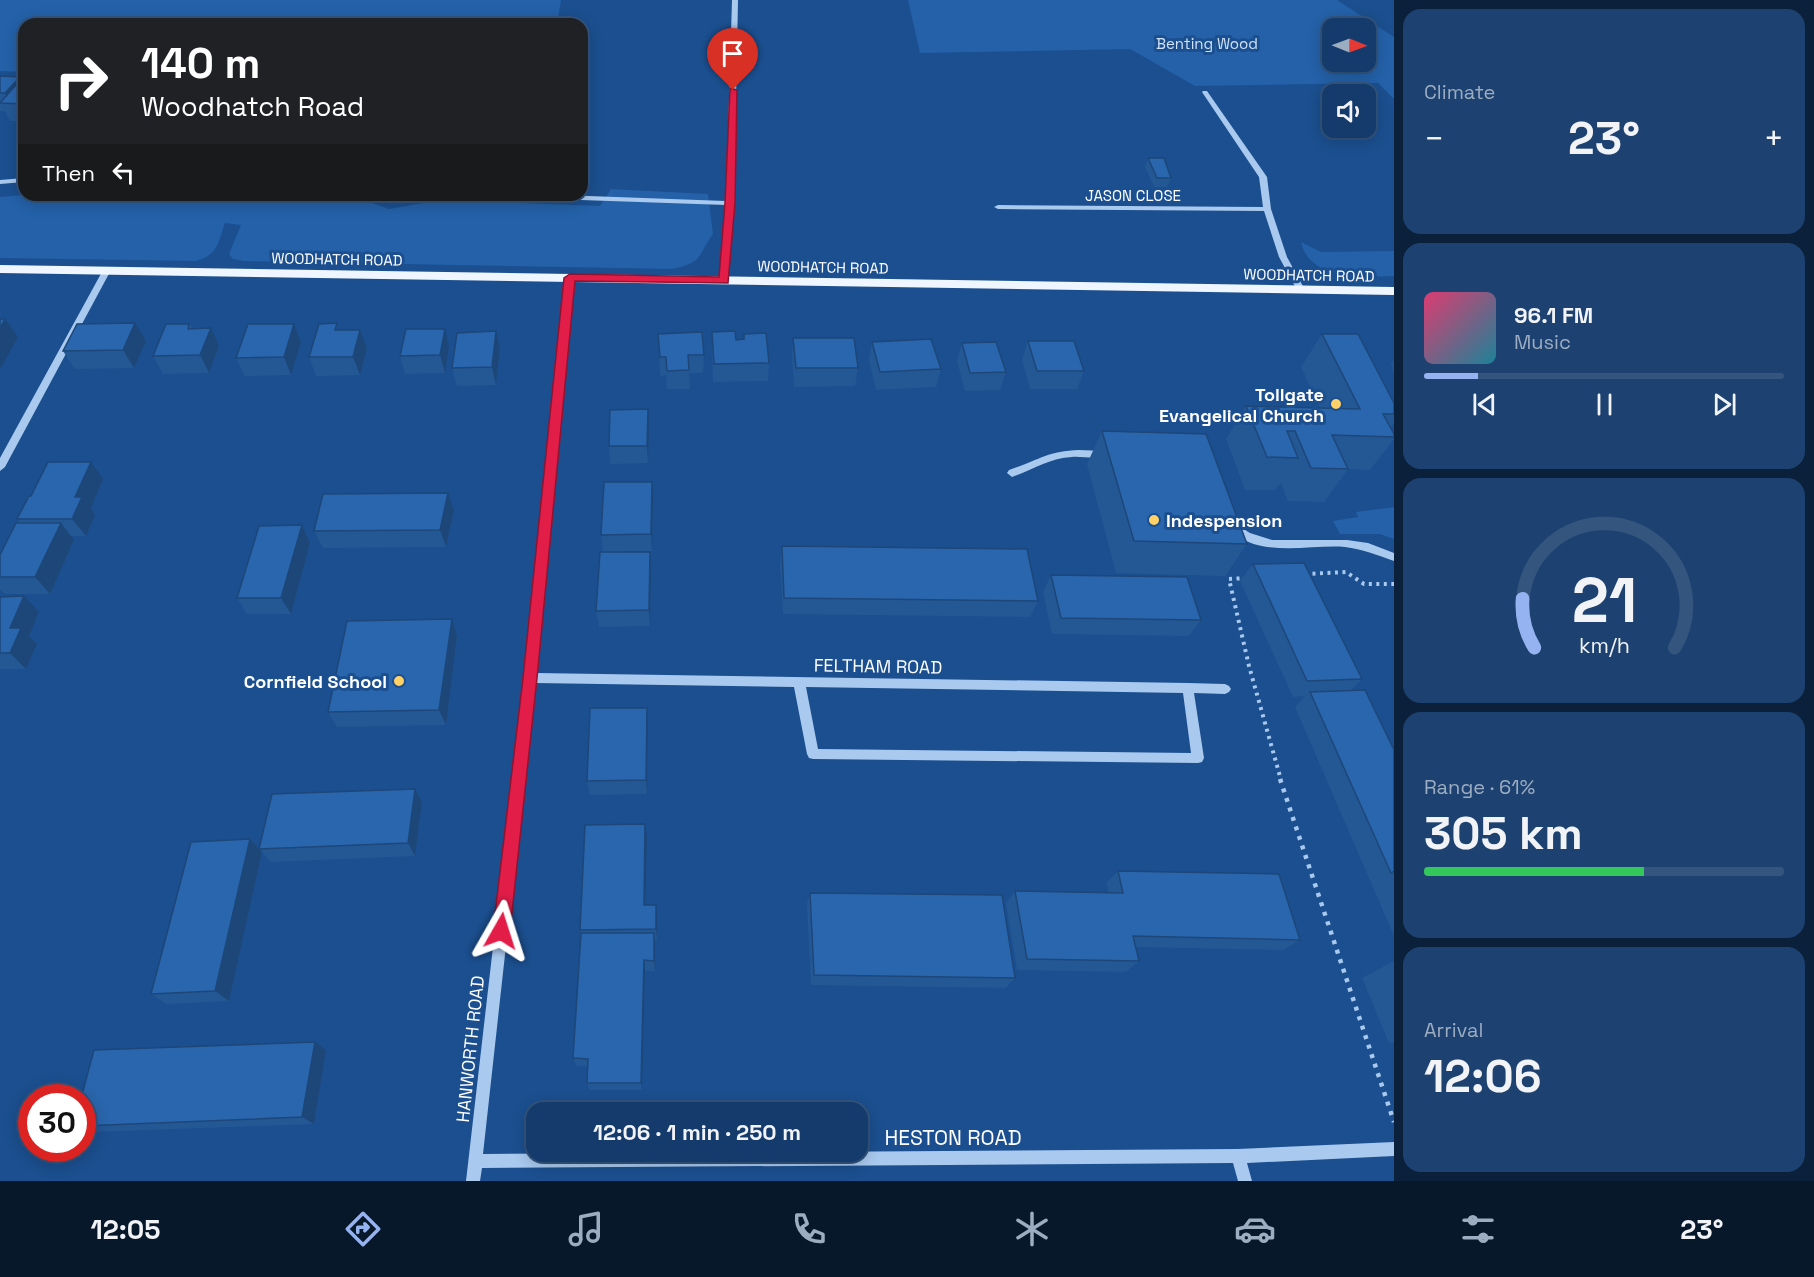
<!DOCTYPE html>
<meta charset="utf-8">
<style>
:root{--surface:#143b6b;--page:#1d4271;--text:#f1f3f6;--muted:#9dadc1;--line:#33557e;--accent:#95b2f1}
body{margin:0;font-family:"Space Grotesk",sans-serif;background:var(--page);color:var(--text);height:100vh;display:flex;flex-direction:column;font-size:22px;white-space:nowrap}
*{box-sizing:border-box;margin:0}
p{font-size:20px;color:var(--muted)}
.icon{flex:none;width:33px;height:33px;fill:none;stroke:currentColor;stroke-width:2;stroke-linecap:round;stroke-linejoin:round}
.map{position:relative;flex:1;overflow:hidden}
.panel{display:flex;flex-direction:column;gap:9px;padding:9px;background:#0b203b;width:420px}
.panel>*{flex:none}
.hud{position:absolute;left:18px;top:18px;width:570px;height:183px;border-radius:18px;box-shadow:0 3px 15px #0003,0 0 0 2px var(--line);background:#202124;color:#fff;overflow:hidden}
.needle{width:39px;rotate:91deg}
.controls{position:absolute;left:1322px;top:18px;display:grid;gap:12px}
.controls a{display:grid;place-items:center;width:54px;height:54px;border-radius:12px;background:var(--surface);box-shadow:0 3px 15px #0003,0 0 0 2px var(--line);font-size:30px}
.speed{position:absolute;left:18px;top:1084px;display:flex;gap:12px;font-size:30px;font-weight:700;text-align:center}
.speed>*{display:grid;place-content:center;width:78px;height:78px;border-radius:50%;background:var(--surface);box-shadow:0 3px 15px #0003,0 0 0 2px var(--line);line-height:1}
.speed .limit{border:9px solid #d22;background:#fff;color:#111}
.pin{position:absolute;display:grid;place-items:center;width:51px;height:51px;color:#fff;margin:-62px -26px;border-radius:50% 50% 50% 0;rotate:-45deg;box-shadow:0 0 6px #0007}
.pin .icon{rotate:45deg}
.me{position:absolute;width:66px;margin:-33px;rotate:6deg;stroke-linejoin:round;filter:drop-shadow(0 0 4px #0008)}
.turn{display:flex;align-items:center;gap:21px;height:126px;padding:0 24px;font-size:27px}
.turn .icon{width:78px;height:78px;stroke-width:2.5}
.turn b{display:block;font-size:42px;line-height:51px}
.then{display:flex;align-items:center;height:57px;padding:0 24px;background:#0003;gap:12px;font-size:22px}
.big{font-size:45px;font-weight:800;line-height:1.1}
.panel .card{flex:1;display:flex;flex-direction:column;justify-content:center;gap:9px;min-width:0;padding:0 21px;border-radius:18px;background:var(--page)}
.panel .dial{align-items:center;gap:0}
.dial svg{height:156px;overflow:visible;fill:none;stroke:var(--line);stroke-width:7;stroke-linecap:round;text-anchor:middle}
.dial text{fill:var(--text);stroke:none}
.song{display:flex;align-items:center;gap:18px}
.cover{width:72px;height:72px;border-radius:9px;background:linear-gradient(135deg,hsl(340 70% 55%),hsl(190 70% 35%))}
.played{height:6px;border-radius:3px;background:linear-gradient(90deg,var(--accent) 15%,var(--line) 15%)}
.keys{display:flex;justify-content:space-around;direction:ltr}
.heat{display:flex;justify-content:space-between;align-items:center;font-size:33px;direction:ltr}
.charge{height:9px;border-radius:4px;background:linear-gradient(90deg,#34c759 61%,var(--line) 0)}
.trip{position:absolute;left:526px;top:1102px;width:342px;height:60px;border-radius:18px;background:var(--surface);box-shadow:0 3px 15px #0003,0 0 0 2px var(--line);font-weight:800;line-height:60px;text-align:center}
.tabs{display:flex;height:96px;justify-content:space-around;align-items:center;background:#08182b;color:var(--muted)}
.tabs .icon{width:42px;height:42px}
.tabs .current{color:var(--accent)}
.tabs b{font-size:27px;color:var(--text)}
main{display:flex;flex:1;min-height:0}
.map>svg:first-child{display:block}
.green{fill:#2461a8;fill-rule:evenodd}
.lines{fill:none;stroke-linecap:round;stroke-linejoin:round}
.path-far1{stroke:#a9c9ee;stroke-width:4;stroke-dasharray:3 4.5;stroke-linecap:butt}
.path{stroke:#a9c9ee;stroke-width:4.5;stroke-dasharray:4 6;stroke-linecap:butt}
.minor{fill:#a9c9ee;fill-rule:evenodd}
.major{fill:#f0f6ff;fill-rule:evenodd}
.wall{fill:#245895}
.shaded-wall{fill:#1d4779}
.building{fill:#2a66ad;stroke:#1d4779;stroke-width:1.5}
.route{fill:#e11d48;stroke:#92132f;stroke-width:1.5}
.poi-dot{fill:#ffd166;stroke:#1b4f8f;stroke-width:2}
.labels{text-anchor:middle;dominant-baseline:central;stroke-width:6;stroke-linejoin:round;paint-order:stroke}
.far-park-label{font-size:15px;fill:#cfe3fa;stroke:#1b4f8f}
.far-street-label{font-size:15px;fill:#fff;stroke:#1b4f8f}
.poi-label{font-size:18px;font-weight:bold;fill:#fff;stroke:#1b4f8f;text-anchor:end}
.street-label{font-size:18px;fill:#fff;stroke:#1b4f8f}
.near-street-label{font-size:21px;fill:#fff;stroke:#1b4f8f}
</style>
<main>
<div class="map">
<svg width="1394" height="1181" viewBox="0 0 1394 1181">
<rect width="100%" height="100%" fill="#1b4f8f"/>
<!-- green -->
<path class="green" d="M 0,0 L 561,0 L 557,24 L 24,24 L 24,72 L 0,71 Z
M 908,0 L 1337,0 L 1394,37 L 1394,99 L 1378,83 L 1195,86 L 1130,49 L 920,53 ZM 1365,28 L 1365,62 L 1332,62 L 1332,28 Z
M 611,189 L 708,194 L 713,234 C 696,257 705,262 672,269 L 244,261 L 233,259 L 229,254 L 241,225 L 225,223 C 218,243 218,255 196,261 L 0,258 L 0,197 L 24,195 L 170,197 L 193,195 L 350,195 L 389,209 L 441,200 L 600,206 Z
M 1301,242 L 1321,252 L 1394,251 L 1394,276 C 1362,277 1310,281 1301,242 Z
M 1394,507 L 1394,539 L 1380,534 L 1340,534 L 1333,521 L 1358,517 L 1356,512 Z"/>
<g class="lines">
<!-- path-far1 -->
<path class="path-far1" d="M 1305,574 L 1346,572 L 1364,584 L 1394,584
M 1247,578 L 1229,579 L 1249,666 L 1281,780"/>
<!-- path -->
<path class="path" d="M 1280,779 L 1394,1122"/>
<!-- minor -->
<path class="minor" d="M 732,0 L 738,0 L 734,203 L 727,283 L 721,283 L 720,281 L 726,205 L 491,197 L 490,195 L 561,195 L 726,201 Z
M 1203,91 L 1207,91 L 1267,177 L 1271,209 L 1287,257 L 1305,290 L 1304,292 L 1298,292 L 1279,257 L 1264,211 L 998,209 L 994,207 L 998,205 L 1263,207 L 1259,177 L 1202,92 Z
M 24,178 L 24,182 L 0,184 L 0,180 Z
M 107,267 L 111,270 L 5,467 L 0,471 L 0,458 L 103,270 Z
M 570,275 L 574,278 L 536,673 L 1188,683 L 1225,684 L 1229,686 L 1231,689 L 1229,692 L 1225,694 L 1194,693 L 1204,758 L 1202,762 L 1198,763 L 813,759 L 809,758 L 807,754 L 794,687 L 535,683 L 483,1154 L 1238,1149 L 1394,1142 L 1394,1156 L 1247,1163 L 1252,1181 L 1238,1181 L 1233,1163 L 482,1168 L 480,1181 L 466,1181 L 524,678 L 566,278 ZM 806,687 L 1183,693 L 1191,753 L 818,749 Z
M 1079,450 L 1105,451 L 1110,454 C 1102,461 1083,456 1072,457 C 1049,458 1033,470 1012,477 L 1007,473 L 1009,470 C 1037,461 1047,451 1079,450 Z
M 1234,523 L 1250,533 L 1272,540 L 1347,540 L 1368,543 L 1394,553 L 1394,561 C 1377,555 1362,549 1345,547 C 1310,544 1254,560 1229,527 L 1230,524 Z"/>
<!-- major -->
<path class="major" d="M 0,265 L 1394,287 L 1394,295 L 0,273 Z"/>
</g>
<!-- wall -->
<path class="wall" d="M 0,76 L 24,84 L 24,121 L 10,121 L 5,111 L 0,111 Z
M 1148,158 L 1171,178 L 1167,187 L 1154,187 L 1145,167 Z
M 189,324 L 192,328 L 219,346 L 209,373 L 163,374 L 153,356 Z
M 294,324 L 301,342 L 291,375 L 245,376 L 236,358 Z
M 340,330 L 360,330 L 367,348 L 360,375 L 316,376 L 309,357 Z
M 712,332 L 736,340 L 769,363 L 768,381 L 713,382 L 712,350 Z
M 658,334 L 704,355 L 703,373 L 689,373 L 690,389 L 667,389 L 666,375 L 660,376 Z
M 1322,334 L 1394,403 L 1394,423 L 1391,427 L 1394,434 L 1394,439 L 1370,470 L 1348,469 L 1324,502 L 1288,501 L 1281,483 L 1275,490 L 1245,490 L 1226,439 L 1246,406 L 1320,408 L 1301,367 Z
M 793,338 L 858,368 L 855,386 L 794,387 L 792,357 Z
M 146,341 L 134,368 L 75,369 L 63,351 Z
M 1028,341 L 1084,371 L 1077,389 L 1030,389 L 1022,360 Z
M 872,342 L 941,369 L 936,387 L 876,390 L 869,360 Z
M 962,343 L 1006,372 L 1000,390 L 965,391 L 957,361 Z
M 449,347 L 445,373 L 405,374 L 400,356 Z
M 500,349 L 496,385 L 457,386 L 452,368 Z
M 1394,359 L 1394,375 L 1391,364 Z
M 648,409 L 649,427 L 648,463 L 610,464 L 609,446 Z
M 1102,431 L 1247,544 L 1225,576 L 1116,573 L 1087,464 Z
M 103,479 L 91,508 L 95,515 L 86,536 L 71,536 L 74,540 L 50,594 L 5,594 L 0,589 L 0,555 L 20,523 L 17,519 L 31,496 Z
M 448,493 L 454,510 L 446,547 L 323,548 L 314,531 Z
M 653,499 L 652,551 L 603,552 L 601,535 Z
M 302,525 L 310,543 L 291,614 L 247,614 L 237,598 Z
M 782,546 L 1038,601 L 1030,617 L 783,614 L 780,563 Z
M 1253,564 L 1362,679 L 1351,690 L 1394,750 L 1394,936 L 1295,707 L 1305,696 L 1293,697 L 1240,581 Z
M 651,569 L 650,626 L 599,627 L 596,611 Z
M 1051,575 L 1201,620 L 1189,636 L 1052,634 L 1043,592 Z
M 24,596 L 39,612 L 29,636 L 37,644 L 26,669 L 0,669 L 0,597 Z
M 457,636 L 446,725 L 337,727 L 328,712 Z
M 648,723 L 647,794 L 590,795 L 587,781 Z
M 415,789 L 422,802 L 415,856 L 271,862 L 259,849 Z
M 647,837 L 645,905 L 656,905 L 657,917 L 657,940 L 655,940 L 655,971 L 645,971 L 642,1090 L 590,1090 L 587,1083 L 588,1066 L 577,1066 L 573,1058 L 581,935 L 580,930 Z
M 250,839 L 262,852 L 229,1001 L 167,1004 L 151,994 Z
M 1118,871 L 1300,940 L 1283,950 L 1135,947 L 1139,961 L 1126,972 L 1017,970 L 1006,903 L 1015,891 L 1109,893 L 1106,883 Z
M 810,893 L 1015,978 L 1006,988 L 811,985 L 807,904 Z
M 1394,961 L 1394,1043 L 1389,1043 L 1362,978 Z
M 315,1042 L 326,1050 L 314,1124 L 92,1132 L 82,1129 L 82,1098 Z"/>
<!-- shaded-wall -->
<path class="shaded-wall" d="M 20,77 L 24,84 L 24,101 L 10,103 L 5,93 Z
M 5,319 L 18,337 L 1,368 L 0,367 L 0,328 Z
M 135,323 L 146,341 L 134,368 L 123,350 Z
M 294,324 L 301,342 L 291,375 L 284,357 Z
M 211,328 L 219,346 L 209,373 L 200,355 Z
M 445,329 L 449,347 L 445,373 L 440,355 Z
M 360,330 L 367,348 L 360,375 L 353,357 Z
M 496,331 L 500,349 L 496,385 L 492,367 Z
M 648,409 L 649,427 L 648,463 L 647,446 Z
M 91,462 L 103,479 L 91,508 L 95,515 L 86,536 L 72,519 L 75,497 Z
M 652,482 L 653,499 L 652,551 L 651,534 Z
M 448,493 L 454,510 L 446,547 L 440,530 Z
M 61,523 L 74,540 L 50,594 L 35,577 Z
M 302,525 L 310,543 L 291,614 L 281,598 Z
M 650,552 L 651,569 L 650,626 L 649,610 Z
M 24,596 L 39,612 L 29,636 L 37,644 L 26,669 L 10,653 L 10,628 Z
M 452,619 L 457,636 L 446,725 L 439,710 Z
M 647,708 L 648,723 L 647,794 L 646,780 Z
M 415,789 L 422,802 L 415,856 L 408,843 Z
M 645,824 L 647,837 L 645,917 L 644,905 Z
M 250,839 L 262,852 L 229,1001 L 215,991 Z
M 656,905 L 657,917 L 657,940 L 656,929 Z
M 654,933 L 655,944 L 655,971 L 654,961 Z
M 644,960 L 645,971 L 642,1090 L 641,1083 Z
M 315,1042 L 326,1050 L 314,1124 L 302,1117 Z"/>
<!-- building -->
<path class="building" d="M 0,76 L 20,77 L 5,93 L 0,93 Z
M 15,86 L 24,86 L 24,104 L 0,103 Z
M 1148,158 L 1164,158 L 1171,178 L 1157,178 Z
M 0,319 L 5,319 L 0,328 Z
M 135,323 L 123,350 L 63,351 L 77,324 Z
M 337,323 L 335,330 L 360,330 L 353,357 L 309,357 L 319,324 Z
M 166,324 L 189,324 L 188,329 L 211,328 L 200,355 L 153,356 Z
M 248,324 L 294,324 L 284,357 L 236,358 Z
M 406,329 L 445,329 L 440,355 L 400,356 Z
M 496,331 L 492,367 L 452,368 L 457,333 Z
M 735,331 L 736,340 L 744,339 L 744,334 L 766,333 L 769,363 L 714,364 L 712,332 Z
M 702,332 L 704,355 L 688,355 L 689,370 L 667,371 L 666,357 L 660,357 L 658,334 Z
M 1322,334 L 1358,334 L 1394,403 L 1394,414 L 1383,414 L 1394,434 L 1394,437 L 1332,435 L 1348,469 L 1311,468 L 1295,431 L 1287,431 L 1298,458 L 1267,457 L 1246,406 L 1360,409 Z
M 793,338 L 854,338 L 858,368 L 796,368 Z
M 931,339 L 941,369 L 880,372 L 872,342 Z
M 1028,341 L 1074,341 L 1084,371 L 1037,371 Z
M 996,342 L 1006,372 L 970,373 L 962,343 Z
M 648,409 L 647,446 L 609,446 L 610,410 Z
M 1102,431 L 1206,434 L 1247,544 L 1134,541 Z
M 48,462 L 91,462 L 75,497 L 82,497 L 72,519 L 17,519 L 29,496 L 31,496 Z
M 604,482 L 652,482 L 651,534 L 601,535 Z
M 448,493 L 440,530 L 314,531 L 323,494 Z
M 16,523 L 61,523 L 35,577 L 0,577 L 0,555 Z
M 302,525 L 281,598 L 237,598 L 259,526 Z
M 782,546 L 1027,549 L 1038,601 L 784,598 Z
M 600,552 L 650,552 L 649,610 L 596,611 Z
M 1304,563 L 1362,679 L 1307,681 L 1253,564 Z
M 1051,575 L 1187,577 L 1201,620 L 1061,618 Z
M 24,596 L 10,628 L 21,628 L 10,653 L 0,653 L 0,597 Z
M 452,619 L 439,710 L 328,712 L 347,621 Z
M 1365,690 L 1394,750 L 1394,871 L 1391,873 L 1310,692 Z
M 590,708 L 647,708 L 646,780 L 587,781 Z
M 415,789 L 408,843 L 259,849 L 272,794 Z
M 645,824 L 644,905 L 656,905 L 656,929 L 580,930 L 585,825 Z
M 250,839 L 215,991 L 151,994 L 191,842 Z
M 1118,871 L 1279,874 L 1300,940 L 1133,936 L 1139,961 L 1027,959 L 1015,891 L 1123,893 Z
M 810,893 L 1002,895 L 1015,978 L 814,975 Z
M 581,933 L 654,933 L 654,961 L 644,960 L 641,1083 L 587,1083 L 588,1059 L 573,1058 Z
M 315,1042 L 302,1117 L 82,1126 L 82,1098 L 81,1098 L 94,1050 Z"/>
<!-- route -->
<path class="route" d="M 730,88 L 737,90 L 735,203 L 728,283 L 575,281 L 537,678 L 510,931 L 507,937 L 501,940 L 495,937 L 493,931 L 523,678 L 564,278 L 570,274 L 719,277 L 725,203 Z"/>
<!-- markers -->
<g class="poi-dot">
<circle cx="1336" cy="404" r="6"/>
<circle cx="1154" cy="520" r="6"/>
<circle cx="399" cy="681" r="6"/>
</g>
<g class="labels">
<!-- far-park labels -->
<g class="far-park-label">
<text x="1207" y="43">Benting Wood</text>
</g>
<!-- far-street labels -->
<g class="far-street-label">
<text x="1133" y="195">JASON CLOSE</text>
<text transform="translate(337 259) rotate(1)">WOODHATCH ROAD</text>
<text transform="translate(823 267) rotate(1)">WOODHATCH ROAD</text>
<text transform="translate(1309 275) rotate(1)">WOODHATCH ROAD</text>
</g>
<!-- poi labels -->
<g class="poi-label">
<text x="1324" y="394">Tollgate<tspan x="1324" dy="21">Evangelical Church</tspan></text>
<text x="1166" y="520" text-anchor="start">Indespension</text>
<text x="387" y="681">Cornfield School</text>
</g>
<!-- street labels -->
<g class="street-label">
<text transform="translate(878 666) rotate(1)">FELTHAM ROAD</text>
<text transform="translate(470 1049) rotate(-84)">HANWORTH ROAD</text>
</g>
<!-- near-street labels -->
<g class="near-street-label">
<text x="953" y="1137">HESTON ROAD</text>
</g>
</g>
</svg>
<div class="controls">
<a><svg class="needle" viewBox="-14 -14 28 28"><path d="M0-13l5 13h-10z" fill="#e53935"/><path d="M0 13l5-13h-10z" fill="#9dadc1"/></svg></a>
<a><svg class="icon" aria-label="sound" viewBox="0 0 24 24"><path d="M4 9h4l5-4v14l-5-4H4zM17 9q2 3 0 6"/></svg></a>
</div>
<div class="speed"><div class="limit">30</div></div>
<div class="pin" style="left:733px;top:90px;background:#d93025"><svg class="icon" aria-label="arrive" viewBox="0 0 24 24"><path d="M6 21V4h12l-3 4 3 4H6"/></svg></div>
<svg class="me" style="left:501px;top:931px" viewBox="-20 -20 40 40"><path d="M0-17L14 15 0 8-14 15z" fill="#e11d48" stroke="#fff" stroke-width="4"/></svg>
<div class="trip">12:06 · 1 min · 250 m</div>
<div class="hud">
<div class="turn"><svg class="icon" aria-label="right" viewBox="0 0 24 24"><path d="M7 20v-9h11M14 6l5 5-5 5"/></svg><div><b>140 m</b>Woodhatch Road</div></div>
<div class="then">Then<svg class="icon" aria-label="left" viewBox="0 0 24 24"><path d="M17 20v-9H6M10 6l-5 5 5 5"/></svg></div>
</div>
</div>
<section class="panel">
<div class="card"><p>Climate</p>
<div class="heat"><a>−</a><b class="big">23°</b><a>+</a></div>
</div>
<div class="card">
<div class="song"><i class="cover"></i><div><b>96.1 FM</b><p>Music</p></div></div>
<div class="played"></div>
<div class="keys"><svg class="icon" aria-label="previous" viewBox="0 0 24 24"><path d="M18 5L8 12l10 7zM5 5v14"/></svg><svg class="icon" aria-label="pause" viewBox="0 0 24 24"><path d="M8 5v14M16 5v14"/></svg><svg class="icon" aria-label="next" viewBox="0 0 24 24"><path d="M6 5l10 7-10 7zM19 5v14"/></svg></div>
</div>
<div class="card dial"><svg viewBox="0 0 100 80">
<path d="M14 69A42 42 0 1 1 86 69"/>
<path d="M14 69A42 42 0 0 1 8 44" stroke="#95b2f1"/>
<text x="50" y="56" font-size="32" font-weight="700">21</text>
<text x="50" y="72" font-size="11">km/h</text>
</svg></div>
<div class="card"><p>Range · 61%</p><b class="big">305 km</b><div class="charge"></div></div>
<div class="card"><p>Arrival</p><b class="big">12:06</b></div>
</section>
</main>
<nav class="tabs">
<b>12:05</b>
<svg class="icon current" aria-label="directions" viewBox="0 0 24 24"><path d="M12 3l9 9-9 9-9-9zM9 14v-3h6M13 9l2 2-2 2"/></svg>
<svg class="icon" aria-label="music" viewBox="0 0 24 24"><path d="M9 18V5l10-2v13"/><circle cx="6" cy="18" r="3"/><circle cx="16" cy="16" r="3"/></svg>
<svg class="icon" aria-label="phone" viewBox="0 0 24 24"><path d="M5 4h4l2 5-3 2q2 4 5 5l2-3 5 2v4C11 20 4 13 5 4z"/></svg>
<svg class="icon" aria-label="climate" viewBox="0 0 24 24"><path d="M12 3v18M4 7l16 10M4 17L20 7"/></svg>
<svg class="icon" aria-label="car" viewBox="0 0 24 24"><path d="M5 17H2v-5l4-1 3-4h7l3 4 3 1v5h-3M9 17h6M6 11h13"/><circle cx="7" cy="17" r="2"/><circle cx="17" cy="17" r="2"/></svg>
<svg class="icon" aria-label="filters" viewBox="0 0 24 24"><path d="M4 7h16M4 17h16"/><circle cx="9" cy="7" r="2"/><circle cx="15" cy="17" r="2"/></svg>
<b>23°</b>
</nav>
